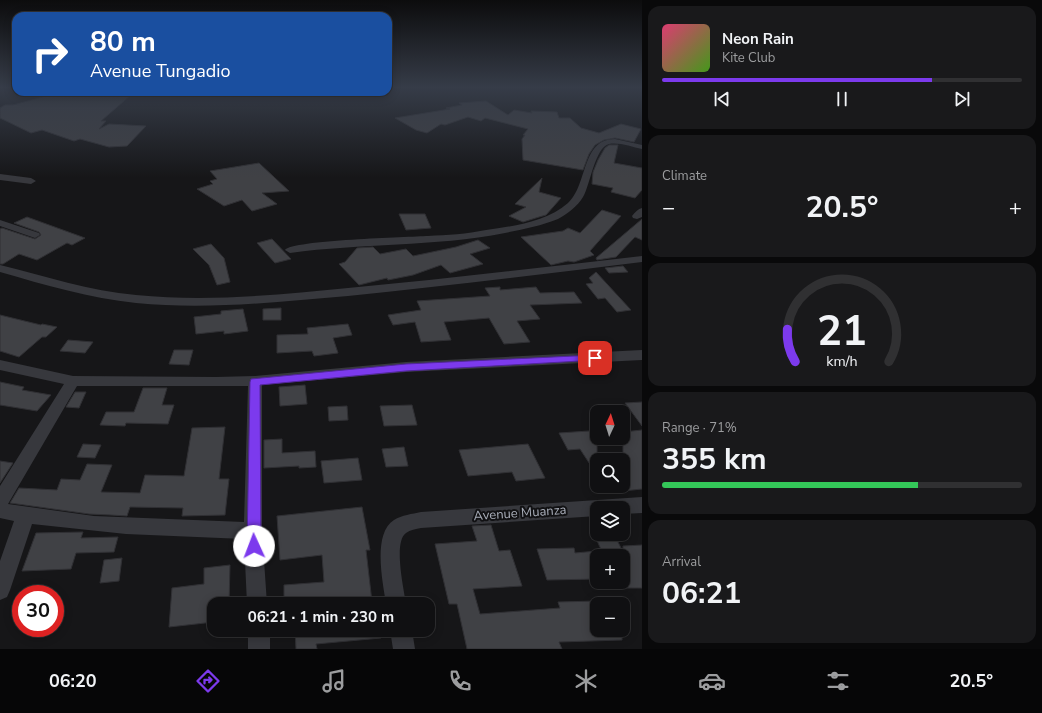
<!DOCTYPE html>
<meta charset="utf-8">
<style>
:root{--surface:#101012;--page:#19191b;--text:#f1f3f6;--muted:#9c9d9f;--line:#303032;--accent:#7c3aed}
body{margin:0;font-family:"Nunito Sans",sans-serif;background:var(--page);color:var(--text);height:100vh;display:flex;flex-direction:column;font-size:15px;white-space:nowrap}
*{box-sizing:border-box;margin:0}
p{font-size:13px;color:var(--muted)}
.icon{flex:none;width:22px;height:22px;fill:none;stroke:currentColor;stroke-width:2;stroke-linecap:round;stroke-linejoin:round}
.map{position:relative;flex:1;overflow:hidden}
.sheet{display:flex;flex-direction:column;gap:6px;padding:6px;background:#09090a;width:400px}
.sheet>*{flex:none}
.top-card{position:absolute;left:12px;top:12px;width:380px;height:84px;border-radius:12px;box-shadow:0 2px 10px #0003,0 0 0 1px var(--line);background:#1a4fa0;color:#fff;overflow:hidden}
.needle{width:26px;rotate:4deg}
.controls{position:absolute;left:590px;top:405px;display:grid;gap:8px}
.controls a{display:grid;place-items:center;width:40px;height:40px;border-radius:8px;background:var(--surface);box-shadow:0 2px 10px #0003,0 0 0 1px var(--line);font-size:20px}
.speed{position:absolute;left:12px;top:585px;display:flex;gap:8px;font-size:20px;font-weight:700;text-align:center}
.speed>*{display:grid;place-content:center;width:52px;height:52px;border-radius:50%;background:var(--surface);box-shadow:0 2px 10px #0003,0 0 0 1px var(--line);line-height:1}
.speed .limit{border:6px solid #d22;background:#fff;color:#111}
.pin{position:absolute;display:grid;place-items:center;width:34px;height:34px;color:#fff;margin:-17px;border-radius:8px;box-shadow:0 2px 6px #0006}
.me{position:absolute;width:44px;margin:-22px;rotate:358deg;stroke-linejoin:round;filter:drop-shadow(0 0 3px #0008)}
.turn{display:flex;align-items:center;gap:14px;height:84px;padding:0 12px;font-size:18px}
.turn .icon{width:52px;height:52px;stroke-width:2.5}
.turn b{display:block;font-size:28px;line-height:34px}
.big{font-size:30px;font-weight:700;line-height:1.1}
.sheet .card{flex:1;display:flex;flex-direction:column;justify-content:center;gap:6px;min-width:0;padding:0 14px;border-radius:12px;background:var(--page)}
.sheet .dial{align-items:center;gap:0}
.dial svg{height:104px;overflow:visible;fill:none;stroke:var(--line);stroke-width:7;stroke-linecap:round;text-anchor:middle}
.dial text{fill:var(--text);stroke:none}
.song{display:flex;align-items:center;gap:12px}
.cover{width:48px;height:48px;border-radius:6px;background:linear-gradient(135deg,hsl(340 70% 55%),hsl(100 70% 35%))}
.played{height:4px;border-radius:2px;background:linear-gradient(90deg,var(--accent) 75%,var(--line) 75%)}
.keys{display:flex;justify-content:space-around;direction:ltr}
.heat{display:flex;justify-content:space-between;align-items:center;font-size:22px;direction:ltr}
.charge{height:6px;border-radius:3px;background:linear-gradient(90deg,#34c759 71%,var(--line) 0)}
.trip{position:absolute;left:207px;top:597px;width:228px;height:40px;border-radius:12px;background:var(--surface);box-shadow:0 2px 10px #0003,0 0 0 1px var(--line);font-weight:700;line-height:40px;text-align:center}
.dock{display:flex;height:64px;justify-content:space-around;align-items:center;background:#060607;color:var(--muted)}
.dock .icon{width:28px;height:28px}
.dock .current{color:var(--accent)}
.dock b{font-size:18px;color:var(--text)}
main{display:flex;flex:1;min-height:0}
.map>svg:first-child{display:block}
.building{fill:#404145;stroke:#303034}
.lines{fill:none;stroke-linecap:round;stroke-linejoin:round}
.minor{fill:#37383d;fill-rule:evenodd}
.route{fill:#7c3aed;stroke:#51269a}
.labels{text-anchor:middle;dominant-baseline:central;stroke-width:4;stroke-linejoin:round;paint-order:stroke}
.near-street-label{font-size:13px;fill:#a8adb8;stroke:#111113}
</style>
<main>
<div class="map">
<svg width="642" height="649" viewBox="0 0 642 649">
<rect width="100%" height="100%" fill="#161618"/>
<!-- building -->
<path class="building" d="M 61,92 L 121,92 L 121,94 L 132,94 L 101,121 L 106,121 L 99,129 L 109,124 L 146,126 L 127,146 L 109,147 L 80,139 L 74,141 L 42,130 L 31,133 L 0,118 L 0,108 L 5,105 L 13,105 Z
M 486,101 L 508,115 L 514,110 L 532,113 L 531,111 L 557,112 L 559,118 L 570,118 L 581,128 L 599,133 L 621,124 L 641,129 L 634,142 L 615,138 L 604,140 L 595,145 L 589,154 L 583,170 L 523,160 L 522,139 L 525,135 L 523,135 L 528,129 L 485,118 L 481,121 L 468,117 L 445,125 L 441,124 L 427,133 L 416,130 L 395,118 L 450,109 L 446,108 L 462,105 L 459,103 Z
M 609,145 L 618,145 L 614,163 L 642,168 L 642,190 L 635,198 L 611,192 L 613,188 L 592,184 L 593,172 L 598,160 L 605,148 Z
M 259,163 L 289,191 L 262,193 L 277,204 L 252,211 L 242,200 L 224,206 L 197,189 L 213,184 L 210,181 L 217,179 L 210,171 Z
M 542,178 L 539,192 L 561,198 L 546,215 L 539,217 L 523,222 L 509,216 L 526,207 L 515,204 Z
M 602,210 L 621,216 L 590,251 L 594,255 L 574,262 L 568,261 L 551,265 L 521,237 L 563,231 L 568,228 L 580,233 Z
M 399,214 L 425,214 L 431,228 L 406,230 Z
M 27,217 L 85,238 L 72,245 L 67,243 L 37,260 L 19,254 L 3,264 L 0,264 L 0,229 L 2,228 L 35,239 L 41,235 L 39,232 L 14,223 Z
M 642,219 L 642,240 L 635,237 L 616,257 L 597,260 L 596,258 Z
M 272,239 L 291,259 L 275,263 L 257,243 Z
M 478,240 L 490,248 L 470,254 L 483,264 L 450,273 L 441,265 L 413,275 L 388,280 L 387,278 L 359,285 L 339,264 L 345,262 L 357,248 L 373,247 L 380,254 L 406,249 L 413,256 L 456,247 Z
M 211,244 L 224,258 L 230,282 L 217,285 L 209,265 L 193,249 Z
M 623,266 L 628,272 L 609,273 L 605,268 Z
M 596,272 L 619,297 L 631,310 L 617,312 L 605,298 L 598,299 L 586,284 L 593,283 L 589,278 Z
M 500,287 L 500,290 L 536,287 L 540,293 L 574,292 L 582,303 L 530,305 L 540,319 L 517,321 L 530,342 L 504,344 L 489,318 L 444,322 L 451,340 L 421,342 L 415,322 L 393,325 L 388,315 L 421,310 L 417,301 L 490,296 L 485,288 Z
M 281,308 L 281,320 L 263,320 L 263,309 Z
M 243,309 L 248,331 L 224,334 L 224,331 L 196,334 L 194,317 L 221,314 L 221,311 Z
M 0,315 L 41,325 L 42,324 L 57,327 L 46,337 L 42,337 L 19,357 L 0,351 Z
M 348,324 L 352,335 L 333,338 L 338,353 L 314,356 L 312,351 L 277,353 L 277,335 L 308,334 L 307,328 Z
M 68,340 L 93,342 L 85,353 L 60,351 Z
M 174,350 L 193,350 L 189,365 L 169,364 Z
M 0,382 L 24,387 L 22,390 L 51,395 L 37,411 L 0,405 Z
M 305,385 L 307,404 L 280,406 L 279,387 Z
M 143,388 L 167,388 L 162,405 L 174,405 L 168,424 L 126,423 L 125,426 L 100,425 L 106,412 L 134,412 Z
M 75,392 L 86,392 L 79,408 L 66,407 Z
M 642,402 L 642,426 L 625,403 Z
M 412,405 L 417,425 L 384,426 L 380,406 Z
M 347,406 L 348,420 L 329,421 L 328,407 Z
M 225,427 L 219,479 L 229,479 L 225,515 L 182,516 L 183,508 L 130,507 L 127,516 L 111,515 L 89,514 L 10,503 L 19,488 L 57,490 L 61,479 L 80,480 L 87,464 L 112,465 L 101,492 L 140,493 L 145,475 L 184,476 L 192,428 Z
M 642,430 L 642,489 L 623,491 L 623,432 Z
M 589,431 L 597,444 L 597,475 L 580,449 L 568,450 L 559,433 Z
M 282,439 L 282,453 L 315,451 L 316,467 L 299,468 L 299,466 L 264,468 L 264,440 Z
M 83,444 L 101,445 L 95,458 L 77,457 Z
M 528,444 L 545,478 L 516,481 L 512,472 L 468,476 L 459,450 Z
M 404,447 L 408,466 L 386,467 L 382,449 Z
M 358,458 L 362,480 L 324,483 L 321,461 Z
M 0,461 L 13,463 L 0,483 Z
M 362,507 L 370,550 L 366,550 L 372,602 L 330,604 L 284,604 L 284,585 L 324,582 L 322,555 L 280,560 L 277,516 Z
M 491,525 L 499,551 L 510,550 L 522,586 L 473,589 L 480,614 L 560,608 L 558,602 L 597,601 L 597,630 L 622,630 L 622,640 L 559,642 L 562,649 L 467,649 L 457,604 L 449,604 L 435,544 L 477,541 L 472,526 Z
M 83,532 L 81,538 L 118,537 L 114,552 L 76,553 L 71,569 L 22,571 L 36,533 Z
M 594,534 L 614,534 L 623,552 L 623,546 L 642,545 L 642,588 L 623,588 L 623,556 L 604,556 Z
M 574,548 L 575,553 L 597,551 L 597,579 L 547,580 L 537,549 Z
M 122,558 L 119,581 L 100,583 L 104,560 Z
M 230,565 L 229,604 L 214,604 L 214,622 L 169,627 L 172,588 L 204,584 L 204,568 Z
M 295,630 L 381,630 L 381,638 L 316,644 L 317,649 L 296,649 Z"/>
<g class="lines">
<!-- minor -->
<path class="minor" d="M 615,139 L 642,145 L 642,149 C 632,147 619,142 609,144 C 595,147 590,186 583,197 C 578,206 567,214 558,219 C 541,226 523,229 505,233 C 434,247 361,243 290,253 L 285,250 C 292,240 409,237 428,236 C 447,235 467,234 486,230 C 514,226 546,222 568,203 C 588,185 581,139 615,139 Z
M 0,174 L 31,178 L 36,181 L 31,184 L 0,180 Z
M 642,208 L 642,217 L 637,219 L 633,218 L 632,216 C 635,212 638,209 642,208 Z
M 0,220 L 39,233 L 40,235 L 35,238 L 0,226 Z
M 642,256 L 642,262 C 544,274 446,286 348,296 C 278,302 207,310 136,303 C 90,298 45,285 0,272 L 0,265 C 45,276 90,291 136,295 C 207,302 278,295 348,288 C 446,279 544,267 642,256 Z
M 642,350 L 642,360 L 406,372 L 262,385 L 262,531 L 267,604 L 247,604 L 244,539 L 126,534 L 32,524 L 10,590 L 7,597 L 0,600 L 0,561 L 14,521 L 0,518 L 0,486 L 64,384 L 0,370 L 0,360 L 73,376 L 216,377 L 255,376 L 406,362 ZM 77,386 L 248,386 L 244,522 L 94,516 L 8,504 Z
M 642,497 L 642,513 L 623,514 L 623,508 L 597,508 L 597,516 L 421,528 C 416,529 410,530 406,533 C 393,542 404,590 406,604 L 386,604 C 383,583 372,534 394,520 C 402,515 412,514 421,512 Z
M 248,630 L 270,630 L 270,649 L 248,649 Z
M 390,630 L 412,630 L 415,649 L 393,649 Z"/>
</g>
<!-- sky -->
<linearGradient id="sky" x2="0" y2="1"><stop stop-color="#0c0c0d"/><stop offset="0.49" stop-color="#363c48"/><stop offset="1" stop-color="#363c48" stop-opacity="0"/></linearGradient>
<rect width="642" height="178" fill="url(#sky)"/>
<!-- route -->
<path class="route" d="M 595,355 L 598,356 L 600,358 L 598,360 L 406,371 L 260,385 L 261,546 L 259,550 L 254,552 L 249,550 L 247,546 L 250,382 L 251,379 L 406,364 Z"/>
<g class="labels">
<!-- near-street labels -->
<g class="near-street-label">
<text transform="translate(520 513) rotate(-4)">Avenue Muanza</text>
</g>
</g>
</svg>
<div class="controls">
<a><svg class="needle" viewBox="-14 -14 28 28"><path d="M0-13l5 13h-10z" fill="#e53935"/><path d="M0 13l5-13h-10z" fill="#9c9d9f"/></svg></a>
<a><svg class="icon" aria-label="search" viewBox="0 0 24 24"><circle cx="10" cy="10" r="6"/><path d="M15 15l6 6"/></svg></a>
<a><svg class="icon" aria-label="layers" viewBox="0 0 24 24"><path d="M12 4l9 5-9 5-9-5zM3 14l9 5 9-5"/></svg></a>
<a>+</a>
<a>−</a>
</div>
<div class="speed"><div class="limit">30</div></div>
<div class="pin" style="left:595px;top:358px;background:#d93025"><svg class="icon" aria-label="arrive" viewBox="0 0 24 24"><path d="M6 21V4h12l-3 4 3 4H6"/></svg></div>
<svg class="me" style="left:254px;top:546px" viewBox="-20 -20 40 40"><circle r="19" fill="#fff"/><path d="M0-13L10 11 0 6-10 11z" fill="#7c3aed"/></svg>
<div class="trip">06:21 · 1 min · 230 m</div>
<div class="top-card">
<div class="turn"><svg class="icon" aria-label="right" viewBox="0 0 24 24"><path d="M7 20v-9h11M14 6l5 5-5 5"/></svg><div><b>80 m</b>Avenue Tungadio</div></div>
</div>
</div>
<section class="sheet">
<div class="card">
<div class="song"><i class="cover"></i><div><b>Neon Rain</b><p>Kite Club</p></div></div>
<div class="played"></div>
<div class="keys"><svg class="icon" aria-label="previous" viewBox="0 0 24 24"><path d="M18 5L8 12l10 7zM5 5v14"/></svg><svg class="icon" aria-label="pause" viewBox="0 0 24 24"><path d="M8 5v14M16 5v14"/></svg><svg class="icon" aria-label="next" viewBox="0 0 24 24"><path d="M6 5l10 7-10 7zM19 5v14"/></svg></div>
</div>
<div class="card"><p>Climate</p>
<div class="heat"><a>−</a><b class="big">20.5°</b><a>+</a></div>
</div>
<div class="card dial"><svg viewBox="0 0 100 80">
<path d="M14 69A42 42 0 1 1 86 69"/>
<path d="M14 69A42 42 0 0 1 8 44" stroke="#7c3aed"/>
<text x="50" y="56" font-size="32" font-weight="700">21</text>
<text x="50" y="72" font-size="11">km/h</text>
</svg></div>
<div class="card"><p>Range · 71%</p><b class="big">355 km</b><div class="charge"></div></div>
<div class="card"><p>Arrival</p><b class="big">06:21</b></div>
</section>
</main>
<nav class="dock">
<b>06:20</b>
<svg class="icon current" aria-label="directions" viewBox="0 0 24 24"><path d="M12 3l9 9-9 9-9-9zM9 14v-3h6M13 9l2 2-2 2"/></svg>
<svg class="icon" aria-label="music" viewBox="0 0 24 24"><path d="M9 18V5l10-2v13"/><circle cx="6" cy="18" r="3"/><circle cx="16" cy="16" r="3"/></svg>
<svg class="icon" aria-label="phone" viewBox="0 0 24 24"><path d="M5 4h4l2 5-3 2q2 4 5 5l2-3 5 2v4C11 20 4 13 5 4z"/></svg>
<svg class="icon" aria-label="climate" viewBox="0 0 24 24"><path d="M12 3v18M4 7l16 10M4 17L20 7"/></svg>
<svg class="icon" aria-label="car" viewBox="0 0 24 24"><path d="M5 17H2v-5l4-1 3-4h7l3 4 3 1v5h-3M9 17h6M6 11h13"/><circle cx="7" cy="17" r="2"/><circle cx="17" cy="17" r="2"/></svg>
<svg class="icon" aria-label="filters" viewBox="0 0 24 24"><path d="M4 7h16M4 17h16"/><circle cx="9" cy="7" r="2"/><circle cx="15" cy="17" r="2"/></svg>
<b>20.5°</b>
</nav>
